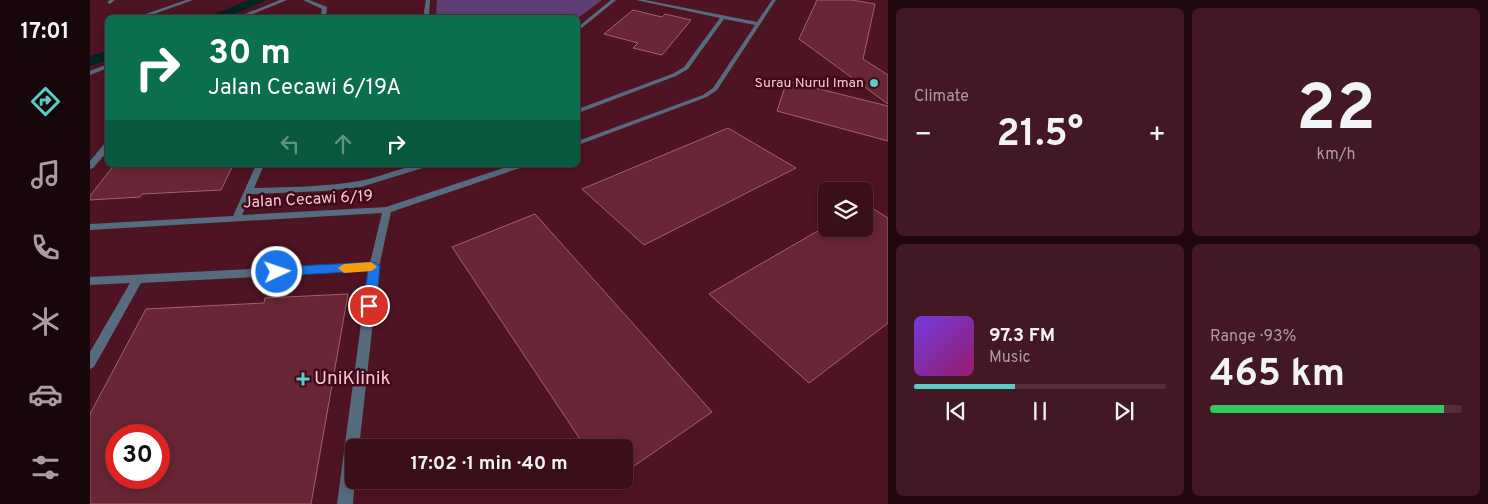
<!DOCTYPE html>
<meta charset="utf-8">
<style>
:root{--surface:#3a0f1a;--page:#411823;--text:#f1f3f6;--muted:#ab9ca2;--line:#542f39;--accent:#56cec4}
body{margin:0;font-family:Overpass,sans-serif;background:var(--page);color:var(--text);height:100vh;display:flex;flex-direction:column;font-size:19px;white-space:nowrap}
*{box-sizing:border-box;margin:0}
p{font-size:16px;color:var(--muted)}
.icon{flex:none;width:28px;height:28px;fill:none;stroke:currentColor;stroke-width:2;stroke-linecap:round;stroke-linejoin:round}
.map{position:relative;flex:1;overflow:hidden}
.details{display:flex;flex-direction:column;gap:8px;padding:8px;background:#20080e;width:600px}
.details>*{flex:none}
.hud{position:absolute;left:15px;top:15px;width:475px;height:152px;border-radius:8px;box-shadow:0 2px 12px #0003,0 0 0 1px var(--line);background:#0b6e4f;color:#fff;overflow:hidden}
.tools{position:absolute;left:728px;top:182px;display:grid;gap:10px}
.tools a{display:grid;place-items:center;width:55px;height:55px;border-radius:8px;background:var(--surface);box-shadow:0 2px 12px #0003,0 0 0 1px var(--line);font-size:25px}
.speed{position:absolute;left:15px;top:424px;display:flex;gap:10px;font-size:25px;font-weight:700;text-align:center}
.speed>*{display:grid;place-content:center;width:65px;height:65px;border-radius:50%;background:var(--surface);box-shadow:0 2px 12px #0003,0 0 0 1px var(--line);line-height:1}
.speed .limit{border:8px solid #d22;background:#fff;color:#111}
.pin{position:absolute;display:grid;place-items:center;width:42px;height:42px;color:#fff;margin:-21px;border:2px solid #fff;border-radius:50%;box-shadow:0 1px 5px #0007}
.me{position:absolute;width:55px;margin:-28px;rotate:87deg;stroke-linejoin:round;filter:drop-shadow(0 0 4px #0008)}
.turn{display:flex;align-items:center;gap:18px;height:105px;padding:0 20px;font-size:22px}
.turn .icon{width:65px;height:65px;stroke-width:2.5}
.turn b{display:block;font-size:35px;line-height:42px}
.lanes{display:flex;align-items:center;height:48px;padding:0 20px;background:#0003;justify-content:center;gap:25px;direction:ltr}
.lanes .off{opacity:.35}
.big{font-size:38px;font-weight:700;line-height:1.1}
.details .widget{flex:1;display:flex;flex-direction:column;justify-content:center;gap:8px;min-width:0;padding:0 18px;border-radius:8px;background:var(--page)}
.details .dial{align-items:center;gap:0}
.dial b{font-size:65px;line-height:1}
.song{display:flex;align-items:center;gap:15px}
.cover{width:60px;height:60px;border-radius:8px;background:linear-gradient(135deg,hsl(260 70% 55%),hsl(320 70% 35%))}
.played{height:5px;border-radius:2px;background:linear-gradient(90deg,var(--accent) 40%,var(--line) 40%)}
.keys{display:flex;justify-content:space-around;direction:ltr}
.heat{display:flex;justify-content:space-between;align-items:center;font-size:28px;direction:ltr}
.charge{height:8px;border-radius:4px;background:linear-gradient(90deg,#34c759 93%,var(--line) 0)}
.details .tiles{flex:1;display:grid;gap:8px;grid-template-columns:repeat(2,1fr)}
.trip{position:absolute;left:255px;top:439px;width:288px;height:50px;border-radius:8px;background:var(--surface);box-shadow:0 2px 12px #0003,0 0 0 1px var(--line);font-weight:700;line-height:50px;text-align:center}
main{display:flex;flex:1;min-height:0}
.menu{display:flex;flex-direction:column;width:90px;justify-content:space-around;align-items:center;background:#17060a;color:var(--muted)}
.menu .icon{width:35px;height:35px}
.menu .selected{color:var(--accent)}
.menu b{font-size:22px;color:var(--text)}
.map>svg:first-child{display:block}
.green{fill:#5e4077}
.lines{fill:none;stroke-linecap:round;stroke-linejoin:round}
.canal{fill:#012321;fill-rule:evenodd}
.building{fill:#682535;stroke:#a4616e;fill-rule:evenodd}
.minor{fill:#576b7f;fill-rule:evenodd}
.route{fill:#1a73e8;stroke:#114b97}
.slow{fill:#f59e0b}
.poi-dot{fill:#56cec4;stroke:#42081a;stroke-width:2}
.labels{text-anchor:middle;dominant-baseline:central;stroke-width:5;stroke-linejoin:round;paint-order:stroke}
.far-poi-label{font-size:14px;fill:#f1cad0;stroke:#42081a;text-anchor:end}
.street-label{font-size:16px;fill:#f1cad0;stroke:#42081a}
.near-poi-label{font-size:19px;fill:#f1cad0;stroke:#42081a;text-anchor:start}
</style>
<main>
<nav class="menu">
<b>17:01</b>
<svg class="icon selected" aria-label="directions" viewBox="0 0 24 24"><path d="M12 3l9 9-9 9-9-9zM9 14v-3h6M13 9l2 2-2 2"/></svg>
<svg class="icon" aria-label="music" viewBox="0 0 24 24"><path d="M9 18V5l10-2v13"/><circle cx="6" cy="18" r="3"/><circle cx="16" cy="16" r="3"/></svg>
<svg class="icon" aria-label="phone" viewBox="0 0 24 24"><path d="M5 4h4l2 5-3 2q2 4 5 5l2-3 5 2v4C11 20 4 13 5 4z"/></svg>
<svg class="icon" aria-label="climate" viewBox="0 0 24 24"><path d="M12 3v18M4 7l16 10M4 17L20 7"/></svg>
<svg class="icon" aria-label="car" viewBox="0 0 24 24"><path d="M5 17H2v-5l4-1 3-4h7l3 4 3 1v5h-3M9 17h6M6 11h13"/><circle cx="7" cy="17" r="2"/><circle cx="17" cy="17" r="2"/></svg>
<svg class="icon" aria-label="filters" viewBox="0 0 24 24"><path d="M4 7h16M4 17h16"/><circle cx="9" cy="7" r="2"/><circle cx="15" cy="17" r="2"/></svg>
</nav>
<div class="map">
<svg width="798" height="504" viewBox="0 0 798 504">
<rect width="100%" height="100%" fill="#4e1423"/>
<!-- green -->
<path class="green" d="M 347,0 L 512,0 L 488,18 L 346,17 Z"/>
<g class="lines">
<!-- canal -->
<path class="canal" d="M 159,0 L 177,0 L 135,18 L 115,18 Z
M 18,51 L 18,60 L 0,66 L 0,56 Z"/>
</g>
<!-- building -->
<path class="building" d="M 727,0 L 762,0 L 785,4 L 773,59 L 798,75 L 798,104 L 709,39 Z
M 543,10 L 572,17 L 575,14 L 601,20 L 572,55 L 543,48 L 548,43 L 514,34 Z
M 697,81 L 798,106 L 798,141 L 687,111 Z
M 638,128 L 706,168 L 554,245 L 492,189 Z
M 24,165 L 143,165 L 131,190 L 52,194 L 50,197 L 0,200 L 0,196 Z
M 774,203 L 798,218 L 798,323 L 719,383 L 619,294 L 731,229 L 774,229 Z
M 445,214 L 622,412 L 534,473 L 534,448 L 496,448 L 362,247 Z
M 258,294 L 221,504 L 0,504 L 0,414 L 56,309 L 174,303 L 175,298 ZM 26,435 L 69,435 L 69,478 L 26,478 Z"/>
<g class="lines">
<!-- minor -->
<path class="minor" d="M 20,0 L 25,0 L 20,4 L 17,2 Z
M 96,0 L 103,0 L 53,18 L 44,18 Z
M 190,0 L 197,0 L 153,18 L 145,18 Z
M 213,0 L 219,0 L 237,7 L 236,18 L 230,18 L 232,9 Z
M 336,0 L 340,0 L 339,18 L 333,18 Z
M 521,0 L 526,0 L 488,31 L 488,27 Z
M 546,0 L 555,0 L 667,22 L 682,0 L 686,0 L 627,90 L 617,97 L 488,145 L 488,141 L 613,95 L 623,88 L 665,25 L 634,19 L 598,69 L 586,76 L 488,113 L 488,109 L 582,74 L 594,67 L 630,18 Z
M 18,64 L 18,68 L 0,75 L 0,71 Z
M 15,143 L 18,143 L 18,151 L 3,168 L 0,169 L 0,161 Z
M 166,165 L 174,165 L 164,188 C 199,187 235,187 269,181 C 293,177 313,165 337,165 L 336,167 L 271,187 L 235,191 L 162,194 L 152,215 L 296,207 L 422,165 L 434,165 L 433,167 L 301,212 L 289,267 L 269,448 L 264,448 L 264,480 L 265,480 L 263,504 L 247,504 L 278,271 L 51,283 L 4,367 L 0,369 L 0,352 L 40,283 L 0,285 L 0,277 L 280,263 L 292,213 L 0,230 L 0,224 L 143,216 Z"/>
</g>
<!-- route -->
<path class="route" d="M 284,262 L 290,266 L 286,306 L 279,311 L 273,306 L 278,271 L 187,276 L 181,272 L 187,267 Z"/>
<!-- slow -->
<path class="slow" d="M 281,262 L 287,267 L 281,271 L 254,273 L 248,268 L 254,264 Z"/>
<!-- markers -->
<g class="poi-dot">
<circle cx="784" cy="83" r="5"/>
<path d="M210.5 371.5h5v5h5v5h-5v5h-5v-5h-5v-5h5z"/>
</g>
<g class="labels">
<!-- far-poi labels -->
<g class="far-poi-label">
<text x="774" y="83">Surau Nurul Iman</text>
</g>
<!-- street labels -->
<g class="street-label">
<text transform="translate(218 200) rotate(-3)">Jalan Cecawi 6/19</text>
</g>
<!-- near-poi labels -->
<g class="near-poi-label">
<text x="224" y="379">UniKlinik</text>
</g>
</g>
</svg>
<div class="tools">
<a><svg class="icon" aria-label="layers" viewBox="0 0 24 24"><path d="M12 4l9 5-9 5-9-5zM3 14l9 5 9-5"/></svg></a>
</div>
<div class="speed"><div class="limit">30</div></div>
<div class="pin" style="left:279px;top:306px;background:#d93025"><svg class="icon" aria-label="arrive" viewBox="0 0 24 24"><path d="M6 21V4h12l-3 4 3 4H6"/></svg></div>
<svg class="me" style="left:187px;top:272px" viewBox="-20 -20 40 40"><circle r="17" fill="#1a73e8" stroke="#fff" stroke-width="3"/><path d="M0-11L8 9 0 5-8 9z" fill="#fff"/></svg>
<div class="trip">17:02 · 1 min · 40 m</div>
<div class="hud">
<div class="turn"><svg class="icon" aria-label="right" viewBox="0 0 24 24"><path d="M7 20v-9h11M14 6l5 5-5 5"/></svg><div><b>30 m</b>Jalan Cecawi 6/19A</div></div>
<div class="lanes"><svg class="icon off" aria-label="left" viewBox="0 0 24 24"><path d="M17 20v-9H6M10 6l-5 5 5 5"/></svg><svg class="icon off" aria-label="ahead" viewBox="0 0 24 24"><path d="M12 20V5M6 11l6-6 6 6"/></svg><svg class="icon" aria-label="right" viewBox="0 0 24 24"><path d="M7 20v-9h11M14 6l5 5-5 5"/></svg></div>
</div>
</div>
<section class="details">
<div class="tiles">
<div class="widget"><p>Climate</p>
<div class="heat"><a>−</a><b class="big">21.5°</b><a>+</a></div>
</div>
<div class="widget dial"><b>22</b><p>km/h</p></div>
<div class="widget">
<div class="song"><i class="cover"></i><div><b>97.3 FM</b><p>Music</p></div></div>
<div class="played"></div>
<div class="keys"><svg class="icon" aria-label="previous" viewBox="0 0 24 24"><path d="M18 5L8 12l10 7zM5 5v14"/></svg><svg class="icon" aria-label="pause" viewBox="0 0 24 24"><path d="M8 5v14M16 5v14"/></svg><svg class="icon" aria-label="next" viewBox="0 0 24 24"><path d="M6 5l10 7-10 7zM19 5v14"/></svg></div>
</div>
<div class="widget"><p>Range · 93%</p><b class="big">465 km</b><div class="charge"></div></div>
</div>
</section>
</main>
